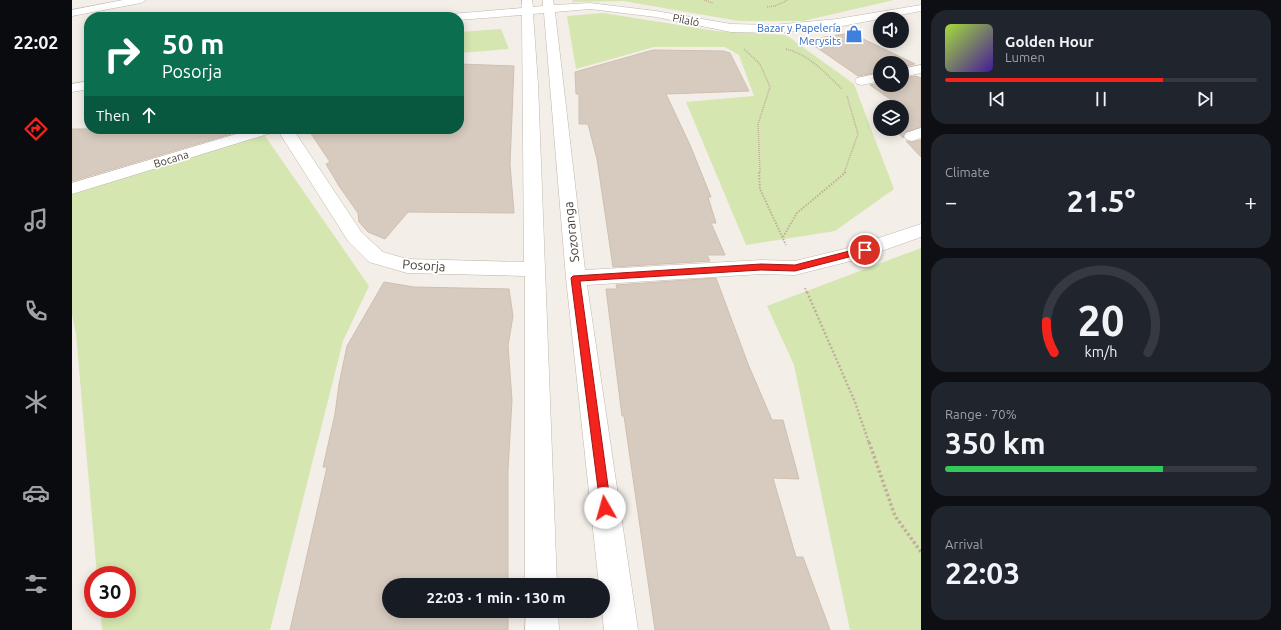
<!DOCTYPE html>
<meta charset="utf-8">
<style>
:root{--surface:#171b24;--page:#20242c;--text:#f1f3f6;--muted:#9ea1a6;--line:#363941;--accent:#f4231d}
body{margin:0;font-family:Ubuntu,sans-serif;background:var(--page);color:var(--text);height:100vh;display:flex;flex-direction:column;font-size:15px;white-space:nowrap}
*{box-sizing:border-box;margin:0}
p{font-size:13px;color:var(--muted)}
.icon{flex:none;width:22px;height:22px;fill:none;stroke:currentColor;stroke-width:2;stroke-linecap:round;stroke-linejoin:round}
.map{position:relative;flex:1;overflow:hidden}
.panel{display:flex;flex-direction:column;gap:10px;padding:10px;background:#0d0f14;width:360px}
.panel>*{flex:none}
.banner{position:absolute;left:12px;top:12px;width:380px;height:122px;border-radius:16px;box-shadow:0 2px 10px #0003;background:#0b6e4f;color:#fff;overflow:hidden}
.fabs{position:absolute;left:801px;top:12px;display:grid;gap:8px}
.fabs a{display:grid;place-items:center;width:36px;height:36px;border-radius:50%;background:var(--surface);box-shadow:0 2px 10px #0003;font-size:20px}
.speed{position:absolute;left:12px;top:566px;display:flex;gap:8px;font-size:20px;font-weight:700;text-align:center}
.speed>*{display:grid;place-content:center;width:52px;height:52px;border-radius:50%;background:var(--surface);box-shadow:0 2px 10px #0003;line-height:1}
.speed .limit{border:6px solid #d22;background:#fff;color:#111}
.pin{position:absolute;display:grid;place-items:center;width:34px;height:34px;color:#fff;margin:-17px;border:2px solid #fff;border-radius:50%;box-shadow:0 1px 4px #0007}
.me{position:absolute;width:44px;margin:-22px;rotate:353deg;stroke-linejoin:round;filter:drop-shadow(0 0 3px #0008)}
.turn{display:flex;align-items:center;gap:14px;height:84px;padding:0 12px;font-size:18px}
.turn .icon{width:52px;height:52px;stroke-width:2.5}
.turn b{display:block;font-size:28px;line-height:34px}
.then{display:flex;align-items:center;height:38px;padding:0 12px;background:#0003;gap:8px;font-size:15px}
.big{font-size:30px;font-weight:600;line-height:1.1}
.panel .tile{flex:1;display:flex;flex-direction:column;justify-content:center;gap:6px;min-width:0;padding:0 14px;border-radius:16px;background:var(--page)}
.panel .dial{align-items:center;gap:0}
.dial svg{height:104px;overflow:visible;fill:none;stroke:var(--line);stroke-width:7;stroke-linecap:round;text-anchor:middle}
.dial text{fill:var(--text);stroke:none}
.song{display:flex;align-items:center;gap:12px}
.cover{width:48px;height:48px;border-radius:6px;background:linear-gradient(135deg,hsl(80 70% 55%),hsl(260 70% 35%))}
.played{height:4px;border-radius:2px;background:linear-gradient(90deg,var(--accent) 70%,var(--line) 70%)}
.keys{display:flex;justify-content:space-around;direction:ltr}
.heat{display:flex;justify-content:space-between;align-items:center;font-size:22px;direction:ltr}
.charge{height:6px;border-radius:3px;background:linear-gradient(90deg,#34c759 70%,var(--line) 0)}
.trip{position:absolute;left:310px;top:578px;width:228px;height:40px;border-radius:20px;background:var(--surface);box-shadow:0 2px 10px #0003;font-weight:600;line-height:40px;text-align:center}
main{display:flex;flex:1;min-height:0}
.tab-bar{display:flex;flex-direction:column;width:72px;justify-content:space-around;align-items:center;background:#090b0e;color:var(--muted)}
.tab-bar .icon{width:28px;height:28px}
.tab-bar .selected{color:var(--accent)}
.tab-bar b{font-size:18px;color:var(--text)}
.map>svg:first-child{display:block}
.green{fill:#d5e6b1}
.building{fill:#d7cbc0;stroke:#cfbfb0}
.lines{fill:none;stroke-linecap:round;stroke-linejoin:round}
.minor-casing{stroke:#c1b7ad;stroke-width:1}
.path-far3{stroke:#c0ae9b;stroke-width:1.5;stroke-dasharray:1 1;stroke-linecap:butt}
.path-far2{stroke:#c0ae9b;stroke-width:2;stroke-dasharray:1.5 1.5;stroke-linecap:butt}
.path-far1{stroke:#c0ae9b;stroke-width:2.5;stroke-dasharray:2 2;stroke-linecap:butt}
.path{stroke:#c0ae9b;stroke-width:3.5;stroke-dasharray:2.5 2.5;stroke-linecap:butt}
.minor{fill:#fff;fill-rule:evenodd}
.route{fill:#f4231d;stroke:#9f1713}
.labels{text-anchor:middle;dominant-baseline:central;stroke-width:3.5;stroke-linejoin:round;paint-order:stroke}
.far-street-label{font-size:11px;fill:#463e36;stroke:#fff}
.far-shop-label{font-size:11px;fill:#366cbe;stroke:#fff;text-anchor:end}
.street-label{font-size:13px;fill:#463e36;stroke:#fff}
</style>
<main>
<nav class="tab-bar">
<b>22:02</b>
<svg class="icon selected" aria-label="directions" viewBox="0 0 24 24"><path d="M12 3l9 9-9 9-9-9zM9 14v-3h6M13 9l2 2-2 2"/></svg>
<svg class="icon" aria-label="music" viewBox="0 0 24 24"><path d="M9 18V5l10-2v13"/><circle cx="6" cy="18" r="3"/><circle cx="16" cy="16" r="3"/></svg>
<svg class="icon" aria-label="phone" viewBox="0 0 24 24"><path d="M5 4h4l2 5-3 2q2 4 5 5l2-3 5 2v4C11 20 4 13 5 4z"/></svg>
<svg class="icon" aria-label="climate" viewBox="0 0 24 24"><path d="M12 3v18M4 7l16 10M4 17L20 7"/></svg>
<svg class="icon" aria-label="car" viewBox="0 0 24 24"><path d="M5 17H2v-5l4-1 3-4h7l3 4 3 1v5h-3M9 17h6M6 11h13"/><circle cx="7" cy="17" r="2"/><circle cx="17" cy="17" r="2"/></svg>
<svg class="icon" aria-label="filters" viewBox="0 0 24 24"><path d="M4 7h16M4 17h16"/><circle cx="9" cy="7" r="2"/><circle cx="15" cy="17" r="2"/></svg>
</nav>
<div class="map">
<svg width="849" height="630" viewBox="0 0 849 630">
<rect width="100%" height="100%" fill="#f3eee7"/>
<!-- green -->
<path class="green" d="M 501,0 L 822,0 L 731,21 L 667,21 L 551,1 L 500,2 Z
M 531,13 L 644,31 L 714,35 L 782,84 L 822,189 L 763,231 L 674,245 L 614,102 L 682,96 L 667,55 L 653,47 L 582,47 L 504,69 L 495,16 Z
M 429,29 L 437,49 L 387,53 L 387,32 Z
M 191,133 L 297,286 L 271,341 L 198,630 L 30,630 L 28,609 L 55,609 L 55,575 L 25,575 L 4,334 L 0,314 L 0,191 Z
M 849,248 L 849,630 L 778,630 L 722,365 L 695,306 Z"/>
<!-- building -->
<path class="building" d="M 779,33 L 843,64 L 830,67 L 830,63 L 808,63 L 808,72 L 786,76 L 734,40 Z
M 581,50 L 651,51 L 658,53 L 677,91 L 594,94 L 618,145 L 639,197 L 636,197 L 644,223 L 639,223 L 653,255 L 635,255 L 638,261 L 541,267 L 525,159 L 516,124 L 507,124 L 507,94 L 504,94 L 503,72 Z
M 387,64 L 442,66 L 438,164 L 442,213 L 336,212 L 313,239 L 296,232 L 287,222 L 286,213 L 267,186 L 254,164 L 258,162 L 236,129 L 387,129 Z
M 844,76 L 849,78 L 849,127 L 834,132 L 831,138 L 823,129 L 830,129 L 830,107 L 823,107 L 828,106 L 798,85 L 808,83 L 808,85 L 830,85 L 830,78 Z
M 0,129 L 158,129 L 159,134 L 0,181 Z
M 849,140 L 849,157 L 834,141 L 840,142 Z
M 644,278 L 676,364 L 700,420 L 711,420 L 727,479 L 701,478 L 724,557 L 731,557 L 758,630 L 583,630 L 552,416 L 550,416 L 534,289 L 545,289 L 544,285 Z
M 312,282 L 342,287 L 437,289 L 441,316 L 436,346 L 440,400 L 436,470 L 436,585 L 317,585 L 317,611 L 436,611 L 436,630 L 218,630 L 255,467 L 251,467 L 263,414 L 267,384 L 275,346 Z"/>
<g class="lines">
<!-- minor casing -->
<g class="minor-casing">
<path id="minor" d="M 51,0 L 74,0 L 69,3 L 0,16 L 0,10 Z
M 450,0 L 460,0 L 461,7 L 471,6 L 471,0 L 481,0 L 482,5 L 518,3 L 584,11 L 659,24 L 701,25 L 765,19 L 849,5 L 849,11 L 765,27 L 701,33 L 659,32 L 584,17 L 518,9 L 483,12 L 513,270 L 689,260 L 723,261 L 776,248 L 849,224 L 849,237 L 787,259 L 723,275 L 689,274 L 515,285 L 566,630 L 532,630 L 530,611 L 531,585 L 527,585 L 494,278 L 472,13 L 461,14 L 466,84 L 485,585 L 453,585 L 453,276 L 335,273 L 297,262 L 276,241 L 205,129 L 221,129 L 290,233 L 311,252 L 335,259 L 452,262 L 450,15 L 387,20 L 387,17 L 373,17 L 379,14 L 450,8 Z
M 849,65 L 849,73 L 830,77 L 830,69 Z
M 808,73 L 808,81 L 790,85 L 785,84 L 783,81 L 785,78 Z
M 17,81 L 17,89 L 0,92 L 0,84 Z
M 849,128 L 849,138 L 840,141 L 834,139 L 832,136 L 834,133 Z
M 181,129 L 205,129 L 202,132 L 0,194 L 0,183 Z
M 454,611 L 486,611 L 487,630 L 453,630 Z"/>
</g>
<!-- path-far3 -->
<path class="path-far3" d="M 632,0 L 641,3
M 695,7 L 703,6 L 716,0
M 672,49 L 688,64 L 698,87 L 686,124 L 688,173
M 714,49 C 738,55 753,73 770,89
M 772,173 L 786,134 L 775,96"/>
<!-- path-far2 -->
<path class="path-far2" d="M 687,172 L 688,189 L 714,245
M 711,237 L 725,213 L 774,172
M 733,288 L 735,293"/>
<!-- path-far1 -->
<path class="path-far1" d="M 735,292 L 783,402 L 797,443"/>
<!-- path -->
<path class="path" d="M 797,442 L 823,516 L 849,552"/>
<!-- minor -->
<use href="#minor" class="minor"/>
</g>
<!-- route -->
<path class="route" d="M 793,247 L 797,250 L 796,252 L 723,271 L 689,270 L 508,281 L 539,508 L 537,512 L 533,513 L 529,512 L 499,278 L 501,276 L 689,264 L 723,265 Z"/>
<!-- icons -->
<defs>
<g id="shop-bare" transform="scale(1.38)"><path d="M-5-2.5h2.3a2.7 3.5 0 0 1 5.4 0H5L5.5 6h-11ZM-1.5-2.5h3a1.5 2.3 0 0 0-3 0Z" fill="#3f7fe0" stroke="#fff" stroke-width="2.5" paint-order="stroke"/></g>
</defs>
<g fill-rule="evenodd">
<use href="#shop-bare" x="782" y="34"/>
</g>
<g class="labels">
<!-- far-street labels -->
<g class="far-street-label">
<text transform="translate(614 20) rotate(11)">Pilaló</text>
<text transform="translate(99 159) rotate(-17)">Bocana</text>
</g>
<!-- far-shop labels -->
<g class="far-shop-label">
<text x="769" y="28">Bazar y Papelería<tspan x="769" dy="13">Merysits</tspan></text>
</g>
<!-- street labels -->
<g class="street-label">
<text transform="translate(499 232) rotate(-96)">Sozoranga</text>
<text transform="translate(352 265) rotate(4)">Posorja</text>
</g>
</g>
</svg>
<div class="fabs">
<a><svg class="icon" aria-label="sound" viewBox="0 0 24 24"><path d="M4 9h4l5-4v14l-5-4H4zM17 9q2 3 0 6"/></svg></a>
<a><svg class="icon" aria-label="search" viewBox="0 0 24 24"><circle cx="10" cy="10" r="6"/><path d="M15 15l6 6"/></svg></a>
<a><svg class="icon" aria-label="layers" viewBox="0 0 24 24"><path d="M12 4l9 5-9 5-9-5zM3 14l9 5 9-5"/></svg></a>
</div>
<div class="speed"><div class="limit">30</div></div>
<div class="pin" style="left:793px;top:250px;background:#d93025"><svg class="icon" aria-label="arrive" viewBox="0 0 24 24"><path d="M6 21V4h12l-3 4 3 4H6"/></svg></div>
<svg class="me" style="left:533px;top:508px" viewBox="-20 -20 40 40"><circle r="19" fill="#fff"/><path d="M0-13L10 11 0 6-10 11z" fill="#f4231d"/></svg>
<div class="trip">22:03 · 1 min · 130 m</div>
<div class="banner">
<div class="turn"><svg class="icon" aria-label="right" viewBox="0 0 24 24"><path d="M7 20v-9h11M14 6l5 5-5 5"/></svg><div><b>50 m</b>Posorja</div></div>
<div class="then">Then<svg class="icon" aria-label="ahead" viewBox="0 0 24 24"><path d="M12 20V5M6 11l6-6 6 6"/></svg></div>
</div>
</div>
<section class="panel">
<div class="tile">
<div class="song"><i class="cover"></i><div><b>Golden Hour</b><p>Lumen</p></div></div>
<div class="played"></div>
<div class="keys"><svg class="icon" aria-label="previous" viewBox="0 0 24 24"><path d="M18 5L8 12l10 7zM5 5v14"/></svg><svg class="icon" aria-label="pause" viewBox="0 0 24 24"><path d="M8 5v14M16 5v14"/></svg><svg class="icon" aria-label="next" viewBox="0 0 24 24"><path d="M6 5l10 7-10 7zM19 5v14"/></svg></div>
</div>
<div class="tile"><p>Climate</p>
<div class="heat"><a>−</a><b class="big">21.5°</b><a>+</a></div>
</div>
<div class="tile dial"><svg viewBox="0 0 100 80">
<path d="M14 69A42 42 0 1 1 86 69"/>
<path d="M14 69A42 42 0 0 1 8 45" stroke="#f4231d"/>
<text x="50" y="56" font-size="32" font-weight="700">20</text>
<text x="50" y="72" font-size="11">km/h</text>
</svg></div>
<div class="tile"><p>Range · 70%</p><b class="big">350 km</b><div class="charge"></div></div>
<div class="tile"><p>Arrival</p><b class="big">22:03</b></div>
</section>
</main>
